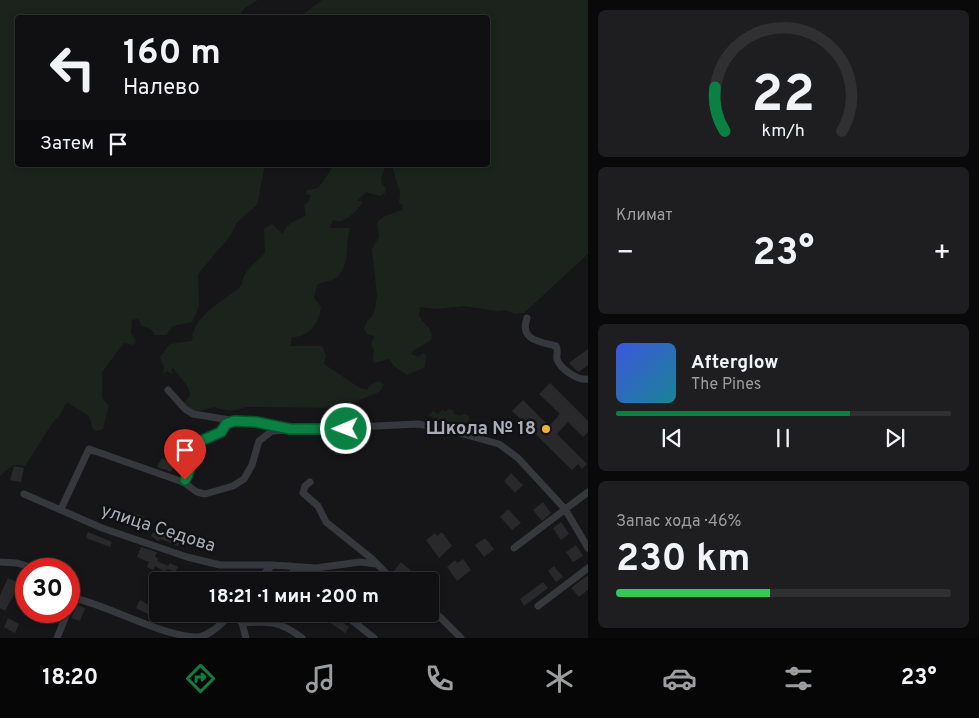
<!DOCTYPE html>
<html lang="ru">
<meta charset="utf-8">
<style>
:root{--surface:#101012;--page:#1e1e20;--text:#f1f3f6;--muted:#9c9d9f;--line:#303032;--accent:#0b8043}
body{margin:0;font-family:Overpass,sans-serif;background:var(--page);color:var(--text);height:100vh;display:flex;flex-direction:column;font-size:19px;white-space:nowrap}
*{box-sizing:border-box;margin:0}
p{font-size:16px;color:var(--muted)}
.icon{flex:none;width:28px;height:28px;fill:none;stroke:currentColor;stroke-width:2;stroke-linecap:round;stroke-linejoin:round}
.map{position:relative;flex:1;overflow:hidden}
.sheet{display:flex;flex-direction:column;gap:10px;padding:10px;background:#09090a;width:391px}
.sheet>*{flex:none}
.guide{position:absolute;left:15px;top:15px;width:475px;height:152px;border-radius:5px;box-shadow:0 2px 8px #0003,0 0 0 1px var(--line);background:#101012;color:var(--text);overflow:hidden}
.speed{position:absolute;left:15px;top:558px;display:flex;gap:10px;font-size:25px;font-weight:700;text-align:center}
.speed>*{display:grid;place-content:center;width:65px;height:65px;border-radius:50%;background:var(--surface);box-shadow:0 2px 8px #0003,0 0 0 1px var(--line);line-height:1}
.speed .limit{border:8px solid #d22;background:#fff;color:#111}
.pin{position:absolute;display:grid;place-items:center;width:42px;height:42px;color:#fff;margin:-51px -21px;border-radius:50% 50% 50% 0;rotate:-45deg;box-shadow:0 0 5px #0007}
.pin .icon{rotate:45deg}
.me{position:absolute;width:55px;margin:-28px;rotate:269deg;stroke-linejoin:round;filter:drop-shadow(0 0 4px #0008)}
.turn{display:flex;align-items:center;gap:18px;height:105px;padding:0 25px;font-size:22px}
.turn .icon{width:65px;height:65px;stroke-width:2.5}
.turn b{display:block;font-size:35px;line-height:42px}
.then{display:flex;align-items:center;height:48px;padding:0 25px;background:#0003;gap:10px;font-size:19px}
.big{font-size:38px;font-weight:700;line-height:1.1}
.sheet .tile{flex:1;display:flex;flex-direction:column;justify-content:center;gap:8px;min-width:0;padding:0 18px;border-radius:8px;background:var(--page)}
.sheet .dial{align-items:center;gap:0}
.dial svg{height:130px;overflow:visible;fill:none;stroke:var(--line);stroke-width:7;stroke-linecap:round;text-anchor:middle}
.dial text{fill:var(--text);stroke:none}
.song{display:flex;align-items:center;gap:15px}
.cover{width:60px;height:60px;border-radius:8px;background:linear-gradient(135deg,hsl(230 70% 55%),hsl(190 70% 35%))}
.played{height:5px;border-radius:2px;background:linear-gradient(90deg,var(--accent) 70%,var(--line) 70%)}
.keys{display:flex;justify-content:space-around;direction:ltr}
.heat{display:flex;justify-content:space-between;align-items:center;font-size:28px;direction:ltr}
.charge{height:8px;border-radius:4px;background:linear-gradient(90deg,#34c759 46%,var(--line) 0)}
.trip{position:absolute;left:149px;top:572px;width:290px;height:50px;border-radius:5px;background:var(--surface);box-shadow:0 2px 8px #0003,0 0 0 1px var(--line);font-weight:700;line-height:50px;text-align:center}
.dock{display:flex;height:80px;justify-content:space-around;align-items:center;background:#060607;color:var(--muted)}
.dock .icon{width:35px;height:35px}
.dock .current{color:var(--accent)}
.dock b{font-size:22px;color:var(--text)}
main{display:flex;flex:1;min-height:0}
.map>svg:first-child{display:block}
.green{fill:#1c231d}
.building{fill:#29292c}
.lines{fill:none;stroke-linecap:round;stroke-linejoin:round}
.minor{stroke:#37383d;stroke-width:7}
.route-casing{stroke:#07532c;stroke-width:12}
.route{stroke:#0b8043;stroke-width:9}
.poi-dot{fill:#f2b134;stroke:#111113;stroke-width:2}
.labels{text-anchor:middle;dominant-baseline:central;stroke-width:5;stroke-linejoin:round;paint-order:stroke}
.poi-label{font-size:18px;font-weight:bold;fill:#a8adb8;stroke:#111113;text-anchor:end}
.street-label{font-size:18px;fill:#a8adb8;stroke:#111113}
</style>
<main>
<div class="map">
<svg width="588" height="638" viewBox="0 0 588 638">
<rect width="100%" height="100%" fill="#161618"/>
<!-- green -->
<path class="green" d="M 0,0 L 258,0 L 245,8 L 238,17 L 18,18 L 18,165 L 265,165 L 257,205 L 237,222 L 231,235 L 198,274 L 199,306 L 192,322 L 173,326 L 166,335 L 155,335 L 151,329 L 142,326 L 138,319 L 132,320 L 131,333 L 136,341 L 133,345 L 124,343 L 102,372 L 102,398 L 109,406 L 103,429 L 96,431 L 93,429 L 89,416 L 68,403 L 65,405 L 60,415 L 53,422 L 25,466 L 13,465 L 0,476 Z
M 322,0 L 588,0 L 588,254 L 524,313 L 515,314 L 505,310 L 497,311 L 464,306 L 438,309 L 420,307 L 419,316 C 424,325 434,328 431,340 L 413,351 L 411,354 L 418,357 L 423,353 L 426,354 L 425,367 L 407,375 L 394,366 L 389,359 L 375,363 L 373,360 L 374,350 L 371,345 L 374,336 L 367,334 L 364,329 L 367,321 L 373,315 L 375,308 L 377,295 L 372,249 L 379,237 L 377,222 L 385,216 L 402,210 L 403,205 L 399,203 L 400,193 L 392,165 L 488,165 L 488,18 L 300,17 Z
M 332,165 L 386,165 L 381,179 L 382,184 L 386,188 L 385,193 L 380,196 L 366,192 L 357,201 L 362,201 C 361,208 348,219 341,221 C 338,222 335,220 333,220 L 330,226 L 331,228 L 350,228 C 345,243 351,266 336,278 C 330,282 323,281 317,285 L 314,298 L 321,307 C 319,324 309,337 292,337 L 290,346 L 322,346 L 326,356 L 324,364 L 360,388 L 367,390 L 370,385 L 379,381 L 384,384 C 383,387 382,389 380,391 C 378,394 350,402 342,408 L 245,407 C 236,412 225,411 215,407 L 195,412 L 183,404 L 190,395 L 188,387 L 173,368 L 171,369 L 173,374 L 167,371 L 163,374 L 164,368 L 160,357 L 170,344 L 192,341 C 193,337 192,334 194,330 C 204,308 225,301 242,285 C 242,271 256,263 265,253 L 264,229 L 272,224 L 283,234 C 287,222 297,221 306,215 L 304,205 L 308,202 L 311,195 L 306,194 L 307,190 L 318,188 L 331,170 Z
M 447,409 L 453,410 L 454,414 L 460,416 L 464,414 L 469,416 L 469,425 C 458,427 436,420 428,415 L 433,411 L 438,414 L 442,410 L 447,412 Z"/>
<!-- building -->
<path class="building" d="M 588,349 L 588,365 L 579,372 L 577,371 L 569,363 Z
M 550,383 L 588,421 L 588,432 L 583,437 L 568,422 L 557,434 L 587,464 L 582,469 L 578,464 L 572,470 L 512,411 L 523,400 L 549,426 L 560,414 L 539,394 Z
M 162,458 L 174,464 L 171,472 L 157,467 Z
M 14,466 L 24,468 L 21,482 L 10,480 Z
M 511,473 L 523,485 L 515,493 L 504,481 Z
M 543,502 L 551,513 L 542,521 L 533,510 Z
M 508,509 L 521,523 L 512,530 L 500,517 Z
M 134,513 L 145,517 L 142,526 L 131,522 Z
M 561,522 L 569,534 L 561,540 L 553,528 Z
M 155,530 L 168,538 L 169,535 L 181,540 L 178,546 L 160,539 L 158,541 L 151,536 Z
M 88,532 L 112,542 L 110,547 L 86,538 Z
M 442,532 L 452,546 L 439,558 L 426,540 L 435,533 L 437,536 Z
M 485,538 L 494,549 L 484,557 L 475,545 Z
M 576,545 L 583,556 L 573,562 L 566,552 Z
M 141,547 L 157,552 L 155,557 L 158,558 L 157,561 L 168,566 L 170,563 L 178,567 L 175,572 L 167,569 L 165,572 L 155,566 L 153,570 L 147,567 L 149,562 L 137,557 Z
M 48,557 L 69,569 L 55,569 L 45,563 Z
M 463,559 L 471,570 L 457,581 L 447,567 L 455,560 L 457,563 Z
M 401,562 L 415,574 L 410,581 L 402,581 L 393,572 Z
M 554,566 L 563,577 L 556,582 L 548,571 Z
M 588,575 L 588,590 L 579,597 L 571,588 Z
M 8,578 L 26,586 L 26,593 L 17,589 L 5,611 L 0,608 L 0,595 Z
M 543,582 L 548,588 L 524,606 L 520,599 Z
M 140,600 L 152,607 L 148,614 L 136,608 Z
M 77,605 L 85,608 L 80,621 L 71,618 Z
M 326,614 L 331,614 L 349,627 L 345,633 L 323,618 Z
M 8,618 L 19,624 L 15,633 L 4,627 Z"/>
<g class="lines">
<!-- minor -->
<path class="minor" d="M 527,318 C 519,340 540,342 556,346 C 559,351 556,354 557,359 C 560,369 578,381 588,379
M 168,390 L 185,409 L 193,414 L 230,420 L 258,422 L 280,428
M 182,482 C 195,472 186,455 194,444 L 221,432 L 226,424 L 233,421
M 310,482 L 305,486 L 303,493 L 318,506 L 326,522 L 371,558 L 394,581
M 24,494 L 102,528 L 187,557 L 220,565 L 272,565 L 316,568 L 360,562 L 376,564
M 61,509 L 89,449 L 183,482 L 197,492 L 205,494 L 233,486 L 244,479 L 252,465 L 259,441 L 272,431 L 418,424 L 449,430 L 499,444 L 518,458 L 565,509 L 588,548
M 514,548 L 588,492
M 0,562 L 17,563 L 37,569
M 290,566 L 306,581
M 258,581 L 272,565
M 69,587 L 74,598
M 74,598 C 107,605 166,638 199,637 C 212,634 222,624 230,614
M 538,606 L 588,568
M 430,612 L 440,617 L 461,638
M 235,614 L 242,623 L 246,638
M 344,614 L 374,638
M 242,623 C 267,621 281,621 302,638
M 57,638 L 68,611"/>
</g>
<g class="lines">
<!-- route casing -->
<g class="route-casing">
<path id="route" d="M 185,480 C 193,469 187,455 194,444 L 221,432 L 226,424 L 234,421 L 256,422 L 290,429 L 346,429"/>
</g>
<!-- route -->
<use href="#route" class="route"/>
</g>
<!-- markers -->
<circle class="poi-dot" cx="546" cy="429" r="5"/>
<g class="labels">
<!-- poi labels -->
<g class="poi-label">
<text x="536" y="429">Школа № 18</text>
</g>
<!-- street labels -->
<g class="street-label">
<text transform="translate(158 529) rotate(18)">улица Седова</text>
</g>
</g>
</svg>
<div class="speed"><div class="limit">30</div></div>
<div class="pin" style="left:185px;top:480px;background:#d93025"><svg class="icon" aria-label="arrive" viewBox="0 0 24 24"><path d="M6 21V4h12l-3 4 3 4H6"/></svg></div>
<svg class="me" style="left:346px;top:429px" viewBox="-20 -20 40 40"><circle r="17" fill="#0b8043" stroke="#fff" stroke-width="3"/><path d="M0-11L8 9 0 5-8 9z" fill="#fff"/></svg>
<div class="trip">18:21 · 1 мин · 200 m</div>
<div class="guide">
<div class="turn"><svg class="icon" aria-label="left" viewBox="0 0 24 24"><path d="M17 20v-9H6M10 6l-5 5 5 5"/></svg><div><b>160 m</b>Налево</div></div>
<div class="then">Затем<svg class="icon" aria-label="arrive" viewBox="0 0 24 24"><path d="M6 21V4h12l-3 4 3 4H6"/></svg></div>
</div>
</div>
<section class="sheet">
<div class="tile dial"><svg viewBox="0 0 100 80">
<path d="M14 69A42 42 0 1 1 86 69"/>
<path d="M14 69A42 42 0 0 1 8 42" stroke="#0b8043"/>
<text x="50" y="56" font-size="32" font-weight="700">22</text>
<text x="50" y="72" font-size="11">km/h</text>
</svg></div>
<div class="tile"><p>Климат</p>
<div class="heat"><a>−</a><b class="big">23°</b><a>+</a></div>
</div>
<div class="tile">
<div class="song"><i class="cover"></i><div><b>Afterglow</b><p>The Pines</p></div></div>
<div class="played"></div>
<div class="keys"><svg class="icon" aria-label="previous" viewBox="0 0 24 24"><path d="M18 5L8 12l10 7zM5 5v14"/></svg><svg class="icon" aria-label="pause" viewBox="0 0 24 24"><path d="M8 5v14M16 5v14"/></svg><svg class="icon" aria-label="next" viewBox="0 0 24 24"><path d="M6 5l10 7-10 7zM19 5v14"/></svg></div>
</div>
<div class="tile"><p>Запас хода · 46%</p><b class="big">230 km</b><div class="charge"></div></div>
</section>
</main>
<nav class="dock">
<b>18:20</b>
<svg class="icon current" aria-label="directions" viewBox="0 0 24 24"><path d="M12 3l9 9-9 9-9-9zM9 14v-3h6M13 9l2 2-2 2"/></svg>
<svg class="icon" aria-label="music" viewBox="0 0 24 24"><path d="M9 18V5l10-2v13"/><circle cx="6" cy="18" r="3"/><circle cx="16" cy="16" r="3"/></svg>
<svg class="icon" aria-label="phone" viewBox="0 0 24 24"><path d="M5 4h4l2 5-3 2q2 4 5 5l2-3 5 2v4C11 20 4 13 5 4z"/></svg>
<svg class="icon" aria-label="climate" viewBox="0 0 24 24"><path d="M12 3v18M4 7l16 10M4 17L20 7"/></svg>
<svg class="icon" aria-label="car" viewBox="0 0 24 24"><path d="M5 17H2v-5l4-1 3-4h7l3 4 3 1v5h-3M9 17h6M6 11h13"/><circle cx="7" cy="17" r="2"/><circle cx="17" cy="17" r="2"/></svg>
<svg class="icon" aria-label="filters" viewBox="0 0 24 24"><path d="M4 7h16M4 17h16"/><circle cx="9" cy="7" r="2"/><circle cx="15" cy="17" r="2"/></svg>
<b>23°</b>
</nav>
